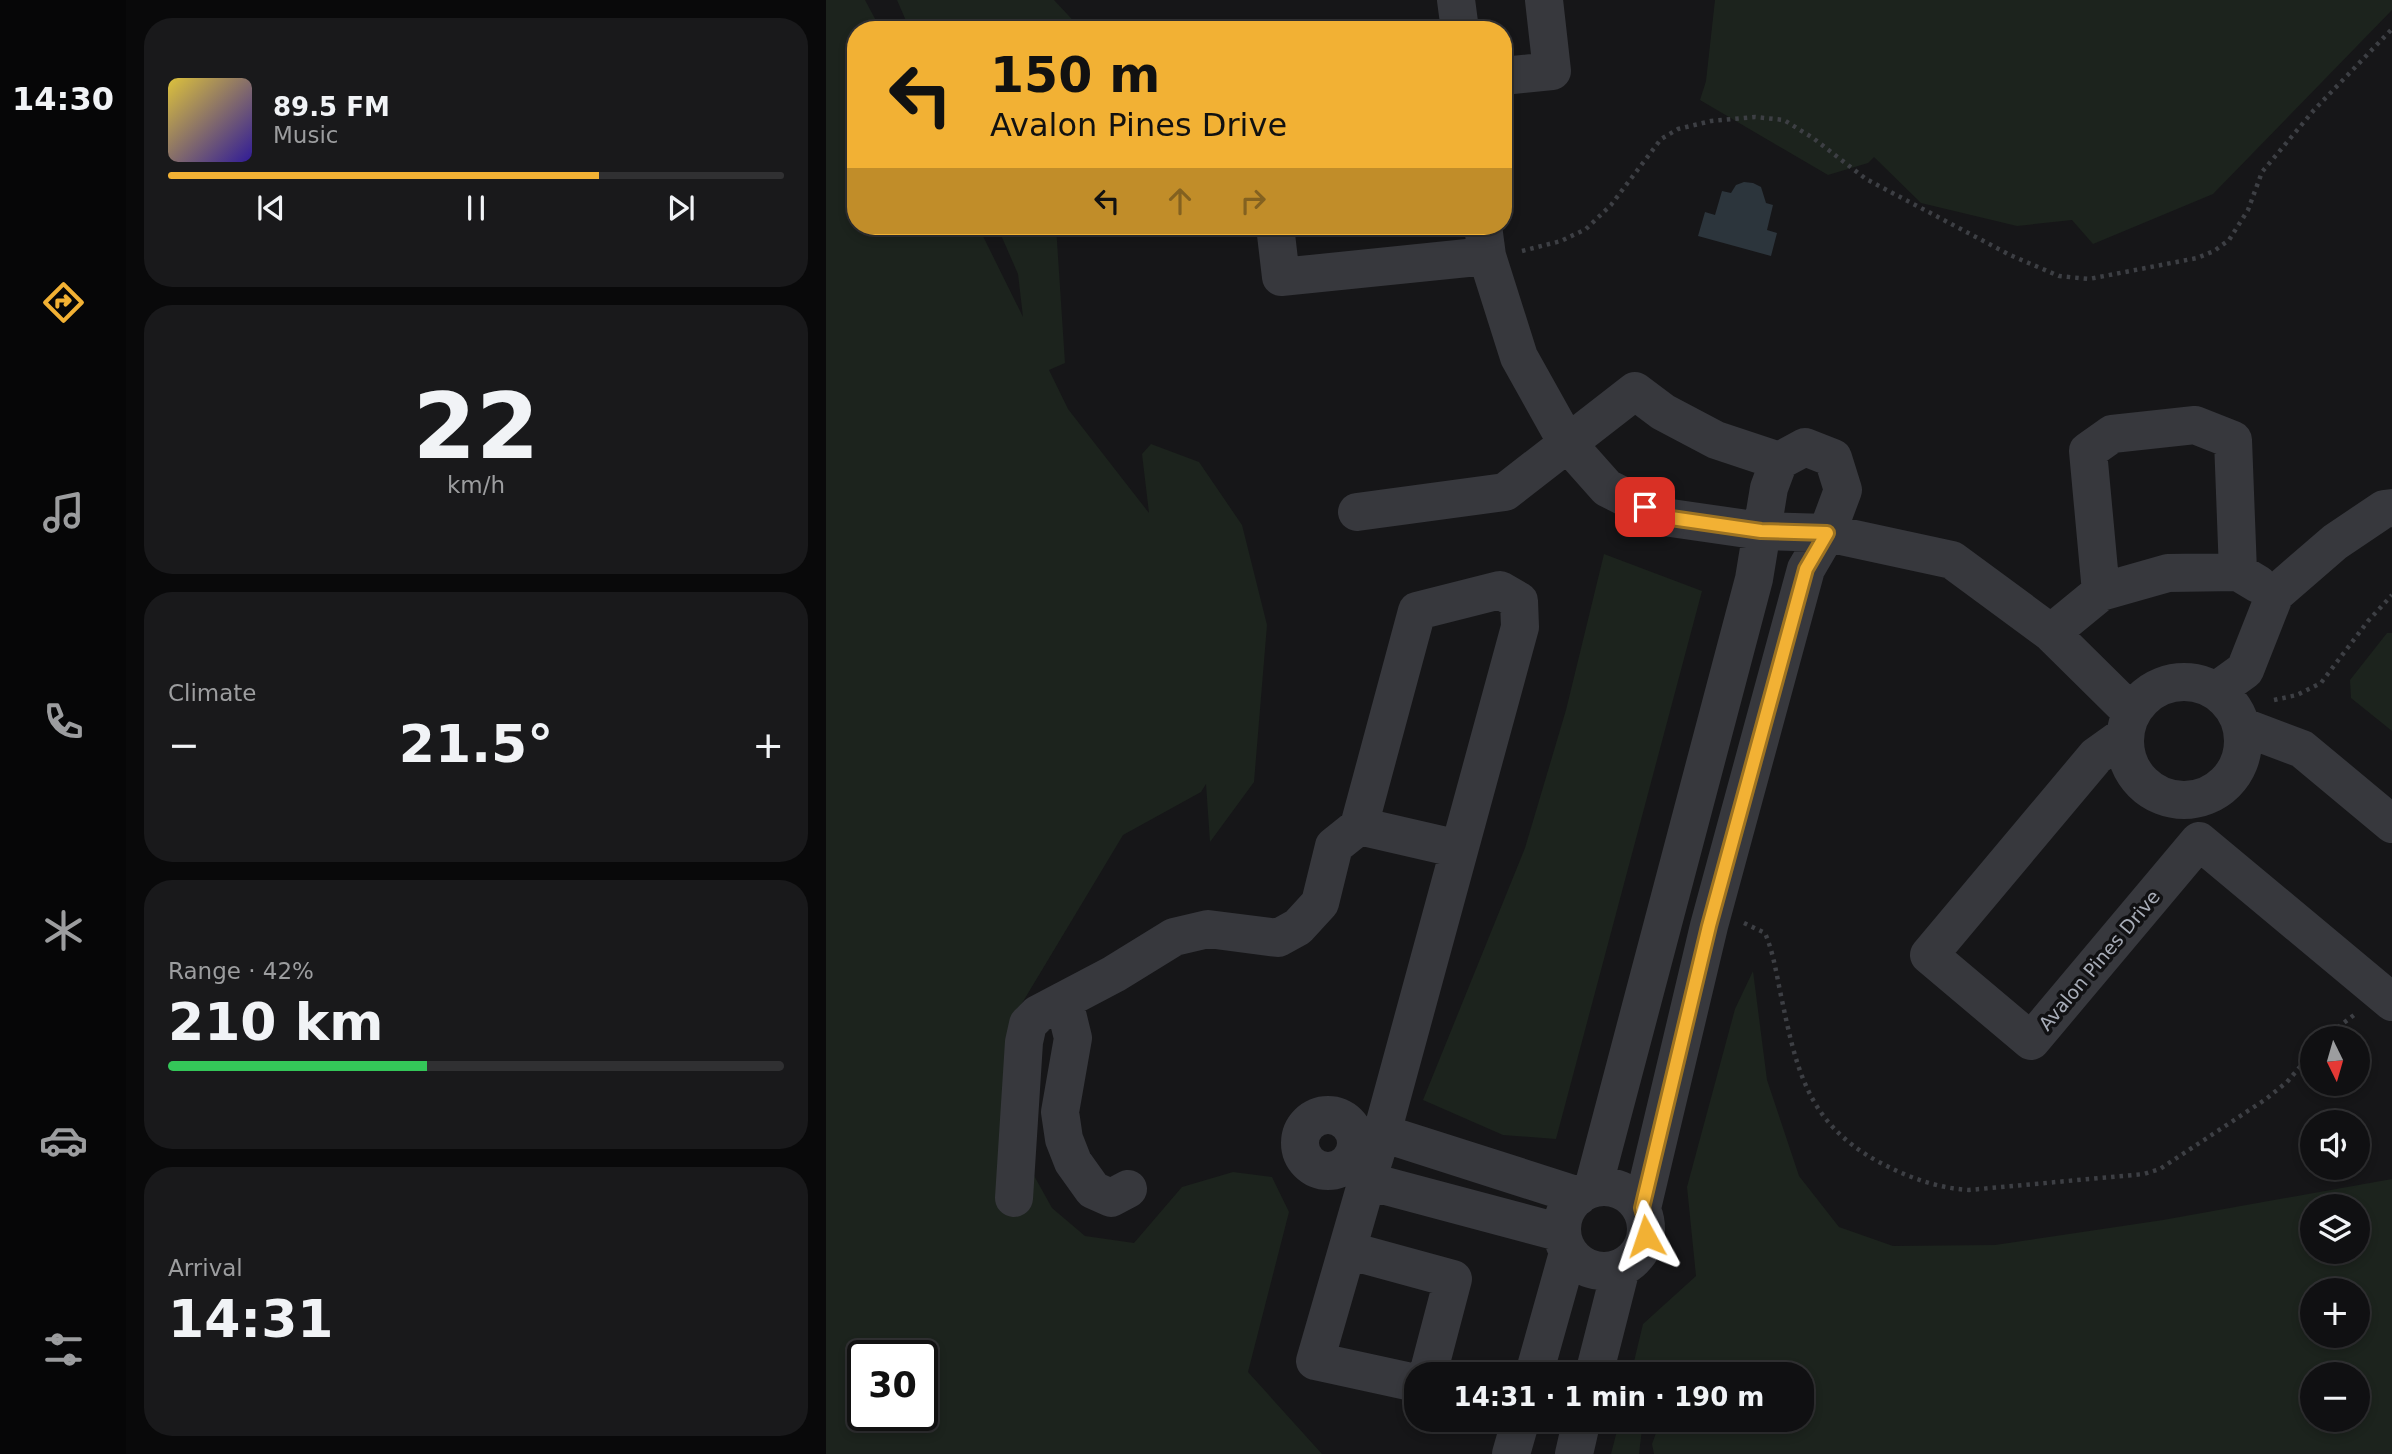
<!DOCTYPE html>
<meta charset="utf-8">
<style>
:root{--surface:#101012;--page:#19191b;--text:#f1f3f6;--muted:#9c9d9f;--line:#303032;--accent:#f2b134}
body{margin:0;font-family:"DejaVu Sans",sans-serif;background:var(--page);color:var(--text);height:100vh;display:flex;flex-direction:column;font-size:26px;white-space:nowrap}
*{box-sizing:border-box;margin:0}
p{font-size:23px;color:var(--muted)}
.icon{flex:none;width:38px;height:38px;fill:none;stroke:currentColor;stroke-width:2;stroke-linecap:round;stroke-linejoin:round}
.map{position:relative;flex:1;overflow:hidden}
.panel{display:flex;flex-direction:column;gap:18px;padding:18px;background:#09090a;width:700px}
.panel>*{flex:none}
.banner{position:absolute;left:21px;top:21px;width:665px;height:214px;border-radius:28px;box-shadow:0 4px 10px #0003,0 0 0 2px var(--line);background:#f2b134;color:#111;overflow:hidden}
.needle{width:46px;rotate:175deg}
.fabs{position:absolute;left:1474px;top:1026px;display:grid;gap:14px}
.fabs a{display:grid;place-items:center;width:70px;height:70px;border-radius:50%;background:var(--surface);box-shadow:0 4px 10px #0003,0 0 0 2px var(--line);font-size:35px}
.speed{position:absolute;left:21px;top:1340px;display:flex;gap:14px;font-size:35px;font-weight:700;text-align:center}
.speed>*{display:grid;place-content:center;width:91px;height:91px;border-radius:50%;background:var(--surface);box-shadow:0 4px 10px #0003,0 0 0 2px var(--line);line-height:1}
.speed .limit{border:4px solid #111;border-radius:10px;background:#fff;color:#111}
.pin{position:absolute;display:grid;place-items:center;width:60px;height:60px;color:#fff;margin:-30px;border-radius:14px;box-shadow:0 4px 10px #0006}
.me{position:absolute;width:77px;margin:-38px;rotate:355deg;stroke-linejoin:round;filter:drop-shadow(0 0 5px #0008)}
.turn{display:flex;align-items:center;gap:24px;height:147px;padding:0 28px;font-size:32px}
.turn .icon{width:91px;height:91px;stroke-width:2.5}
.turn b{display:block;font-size:49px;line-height:60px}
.lanes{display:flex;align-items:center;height:66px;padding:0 28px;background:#0003;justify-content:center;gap:35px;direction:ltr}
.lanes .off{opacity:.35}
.big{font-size:52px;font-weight:800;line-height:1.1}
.panel .widget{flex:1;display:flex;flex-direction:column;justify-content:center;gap:10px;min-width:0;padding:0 24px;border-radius:28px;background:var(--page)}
.panel .dial{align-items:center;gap:0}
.dial b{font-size:91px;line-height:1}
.song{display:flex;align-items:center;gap:21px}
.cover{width:84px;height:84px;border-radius:10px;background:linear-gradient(135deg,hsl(50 70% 55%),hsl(250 70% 35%))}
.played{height:7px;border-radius:4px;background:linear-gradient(90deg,var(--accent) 70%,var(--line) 70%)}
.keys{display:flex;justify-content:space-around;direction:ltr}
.heat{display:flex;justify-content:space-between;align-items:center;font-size:38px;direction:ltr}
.charge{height:10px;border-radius:5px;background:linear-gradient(90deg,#34c759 42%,var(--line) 0)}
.trip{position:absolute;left:578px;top:1362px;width:410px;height:70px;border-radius:28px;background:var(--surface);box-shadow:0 4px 10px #0003,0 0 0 2px var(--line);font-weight:800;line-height:70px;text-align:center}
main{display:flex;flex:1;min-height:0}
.dock{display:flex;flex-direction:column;width:126px;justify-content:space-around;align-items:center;background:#060607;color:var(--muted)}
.dock .icon{width:49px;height:49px}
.dock .on{color:var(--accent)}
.dock b{font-size:32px;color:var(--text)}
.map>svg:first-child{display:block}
.green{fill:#1c231d;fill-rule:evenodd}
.water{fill:#2c353c}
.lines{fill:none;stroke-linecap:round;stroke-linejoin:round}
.path{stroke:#3d3f44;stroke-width:4.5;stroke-dasharray:3.5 5;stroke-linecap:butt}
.minor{stroke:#37383d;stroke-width:38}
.route-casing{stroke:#9d7322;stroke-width:18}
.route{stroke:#f2b134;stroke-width:12}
.labels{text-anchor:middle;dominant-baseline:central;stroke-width:7;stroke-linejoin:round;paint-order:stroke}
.street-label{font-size:19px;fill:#a8adb8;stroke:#111113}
</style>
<main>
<nav class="dock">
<b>14:30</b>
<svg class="icon on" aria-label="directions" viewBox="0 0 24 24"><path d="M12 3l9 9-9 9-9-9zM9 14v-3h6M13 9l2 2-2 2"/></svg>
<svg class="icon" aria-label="music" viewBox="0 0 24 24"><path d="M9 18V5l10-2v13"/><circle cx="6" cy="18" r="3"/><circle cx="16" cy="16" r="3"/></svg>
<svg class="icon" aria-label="phone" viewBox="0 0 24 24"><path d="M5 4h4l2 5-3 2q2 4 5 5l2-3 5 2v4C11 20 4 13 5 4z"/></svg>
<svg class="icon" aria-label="climate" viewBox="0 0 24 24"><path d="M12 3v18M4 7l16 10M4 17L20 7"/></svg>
<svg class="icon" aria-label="car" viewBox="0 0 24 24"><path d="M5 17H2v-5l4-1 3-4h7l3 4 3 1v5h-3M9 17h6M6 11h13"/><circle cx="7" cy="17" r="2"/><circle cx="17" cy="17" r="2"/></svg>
<svg class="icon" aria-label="filters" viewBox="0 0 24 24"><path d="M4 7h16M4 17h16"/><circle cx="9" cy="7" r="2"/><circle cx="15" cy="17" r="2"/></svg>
</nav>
<section class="panel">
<div class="widget">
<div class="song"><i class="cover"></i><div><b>89.5 FM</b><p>Music</p></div></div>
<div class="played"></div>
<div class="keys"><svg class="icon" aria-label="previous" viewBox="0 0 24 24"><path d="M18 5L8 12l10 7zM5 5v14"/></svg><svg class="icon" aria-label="pause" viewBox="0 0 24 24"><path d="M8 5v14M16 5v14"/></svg><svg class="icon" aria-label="next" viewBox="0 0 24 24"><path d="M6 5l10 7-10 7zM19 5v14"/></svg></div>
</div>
<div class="widget dial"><b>22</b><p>km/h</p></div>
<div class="widget"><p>Climate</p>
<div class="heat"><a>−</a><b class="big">21.5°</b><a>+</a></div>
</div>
<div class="widget"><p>Range · 42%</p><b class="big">210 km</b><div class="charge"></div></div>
<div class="widget"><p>Arrival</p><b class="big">14:31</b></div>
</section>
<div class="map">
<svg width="1566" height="1454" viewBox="0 0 1566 1454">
<rect width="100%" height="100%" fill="#161618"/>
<!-- green -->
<path class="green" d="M 0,0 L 39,0 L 55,30 L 30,30 L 30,226 L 152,226 L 197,317 L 192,274 L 171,226 L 230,226 L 239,363 L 223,370 L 242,409 L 323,513 L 316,454 L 325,444 L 373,462 L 416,525 L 441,625 L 428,782 L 384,842 L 380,784 L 375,792 L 297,835 L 186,1020 L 181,1127 L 226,1208 L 259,1236 L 308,1243 L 356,1187 L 407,1172 L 446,1177 L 463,1212 L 422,1372 L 496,1454 L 0,1454 ZM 37,1356 L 96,1356 L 96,1416 L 37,1416 Z
M 71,0 L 228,0 L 256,30 L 84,30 Z
M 889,0 L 1566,0 L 1566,10 L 1387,194 L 1267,244 L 1246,220 L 1191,226 L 1095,203 L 1048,157 L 1042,163 L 1002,175 L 874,100 L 880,81 Z
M 778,554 L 876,591 L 730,1139 L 677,1135 L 597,1100 L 699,848 L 740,710 Z
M 1561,633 L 1566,633 L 1566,731 L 1525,698 L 1524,680 Z
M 927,971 L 941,1080 L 973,1176 L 1013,1227 L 1067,1246 L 1169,1245 L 1337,1220 L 1566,1179 L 1566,1454 L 828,1454 L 826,1444 L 835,1419 L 975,1419 L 975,1374 L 805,1374 L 817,1324 L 870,1276 L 861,1187 L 909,1009 ZM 1486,1206 L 1531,1206 L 1531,1251 L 1486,1251 ZM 1486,1290 L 1531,1290 L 1531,1335 L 1486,1335 ZM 1486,1374 L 1531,1374 L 1531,1419 L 1486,1419 Z
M 794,1419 L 828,1419 L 816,1429 L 813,1454 L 785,1454 Z"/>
<!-- water -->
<path class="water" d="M 918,182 L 927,183 L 935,187 L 940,203 L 947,205 L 941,230 L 951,233 L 945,256 L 872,236 L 879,212 L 889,215 L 896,191 L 905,193 L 910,185 Z"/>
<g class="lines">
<!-- path -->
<path class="path" d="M 696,251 L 735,241 L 760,229 L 785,205 L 835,139 L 852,129 L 885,121 L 929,117 L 958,120 L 987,138 L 1040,179 L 1184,255 L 1233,276 L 1263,279 L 1371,258 L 1388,251 L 1403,240 L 1422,210 L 1436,172 L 1488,110 L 1566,29
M 1448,700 L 1471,695 L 1495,683 L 1542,621 L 1566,595
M 918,923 L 939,933 C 947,952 950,971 954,991 C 970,1066 979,1121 1051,1161 C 1081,1177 1110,1188 1143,1190 L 1318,1174 L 1334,1169 L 1440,1099 L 1461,1082 L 1486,1053
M 1498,1038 L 1528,1015"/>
<!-- minor -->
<path class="minor" d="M 630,0 L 634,30
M 677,76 L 726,71 L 718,0
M 449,226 L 455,277 L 661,256
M 657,226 L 661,256 L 693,357 L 741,443 L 781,488 L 838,517 L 935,531 L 1001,533 L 1126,560 L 1225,633 L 1305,712
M 531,512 L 679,492 L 809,391 L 837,412 L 890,440 L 953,461
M 1275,592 L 1262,451 L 1286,434 L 1369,425 L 1407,440 L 1412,572
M 1225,633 L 1275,592 L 1342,573 L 1412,572 L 1432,584
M1299 741a59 59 0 1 1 118 0a59 59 0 1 1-118 0Z
M 1390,691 L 1419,670 L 1449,594 L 1509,542 L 1558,509 L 1566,508
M 1415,726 L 1476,749 L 1566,824
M 1298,736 L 1270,756 L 1103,955 L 1205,1041 L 1373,841 L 1566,1002
M 238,1001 L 247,1038 L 234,1112 L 238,1139 L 247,1162 L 267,1190 L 285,1198 L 302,1189
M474 1143a28 28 0 1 1 56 0a28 28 0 1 1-56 0Z
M 556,1133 L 694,627 L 693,601 L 674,590 L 591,611 L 533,826 L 633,849
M 541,1181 L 489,1361 L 590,1383
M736 1229a42 42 0 1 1 84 0a42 42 0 1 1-84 0Z
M 767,1188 L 928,579 L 943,488 L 953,461 L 979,447 L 1007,458 L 1017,490 L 1001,533 L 980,569 L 883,926 L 816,1208
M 188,1198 L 198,1042 L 202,1024 L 212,1014 L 288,974 L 348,937 L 382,929 L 452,938 L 472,927 L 494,903 L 508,846 L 533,826
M 736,1233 L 541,1181 L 556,1133 L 753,1196
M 521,1250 L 627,1279 L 602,1374
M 708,1374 L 742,1253
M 768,1374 L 795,1268
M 685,1454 L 695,1419
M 748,1454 L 756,1419"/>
</g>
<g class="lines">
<!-- route casing -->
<g class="route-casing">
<path id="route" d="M 819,507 L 838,517 L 935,531 L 1001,533 L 980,569 L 883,926 L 816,1208 L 820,1222 L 820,1236"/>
</g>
<!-- route -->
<use href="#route" class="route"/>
</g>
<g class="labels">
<!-- street labels -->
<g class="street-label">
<text transform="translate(1273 960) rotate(-50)">Avalon Pines Drive</text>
</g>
</g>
</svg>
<div class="fabs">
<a><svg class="needle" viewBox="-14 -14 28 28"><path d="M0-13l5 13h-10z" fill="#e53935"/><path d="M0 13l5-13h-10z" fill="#9c9d9f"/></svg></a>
<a><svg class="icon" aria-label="sound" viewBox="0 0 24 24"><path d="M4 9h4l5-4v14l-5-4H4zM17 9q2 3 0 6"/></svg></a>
<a><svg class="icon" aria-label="layers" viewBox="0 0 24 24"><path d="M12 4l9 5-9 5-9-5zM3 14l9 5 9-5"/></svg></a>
<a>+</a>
<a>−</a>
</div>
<div class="speed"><div class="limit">30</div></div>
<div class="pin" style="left:819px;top:507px;background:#d93025"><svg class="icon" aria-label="arrive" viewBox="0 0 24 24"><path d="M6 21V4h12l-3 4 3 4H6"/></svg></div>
<svg class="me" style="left:820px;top:1236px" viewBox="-20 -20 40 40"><path d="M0-17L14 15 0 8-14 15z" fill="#f2b134" stroke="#fff" stroke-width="4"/></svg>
<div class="trip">14:31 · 1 min · 190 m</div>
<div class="banner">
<div class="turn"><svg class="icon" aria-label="left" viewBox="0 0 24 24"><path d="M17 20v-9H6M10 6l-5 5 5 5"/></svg><div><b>150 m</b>Avalon Pines Drive</div></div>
<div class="lanes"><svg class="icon" aria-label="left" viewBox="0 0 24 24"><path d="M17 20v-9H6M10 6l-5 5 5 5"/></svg><svg class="icon off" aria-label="ahead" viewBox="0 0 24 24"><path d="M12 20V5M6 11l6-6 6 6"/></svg><svg class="icon off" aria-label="right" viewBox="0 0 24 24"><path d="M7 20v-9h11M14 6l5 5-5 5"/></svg></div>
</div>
</div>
</main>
